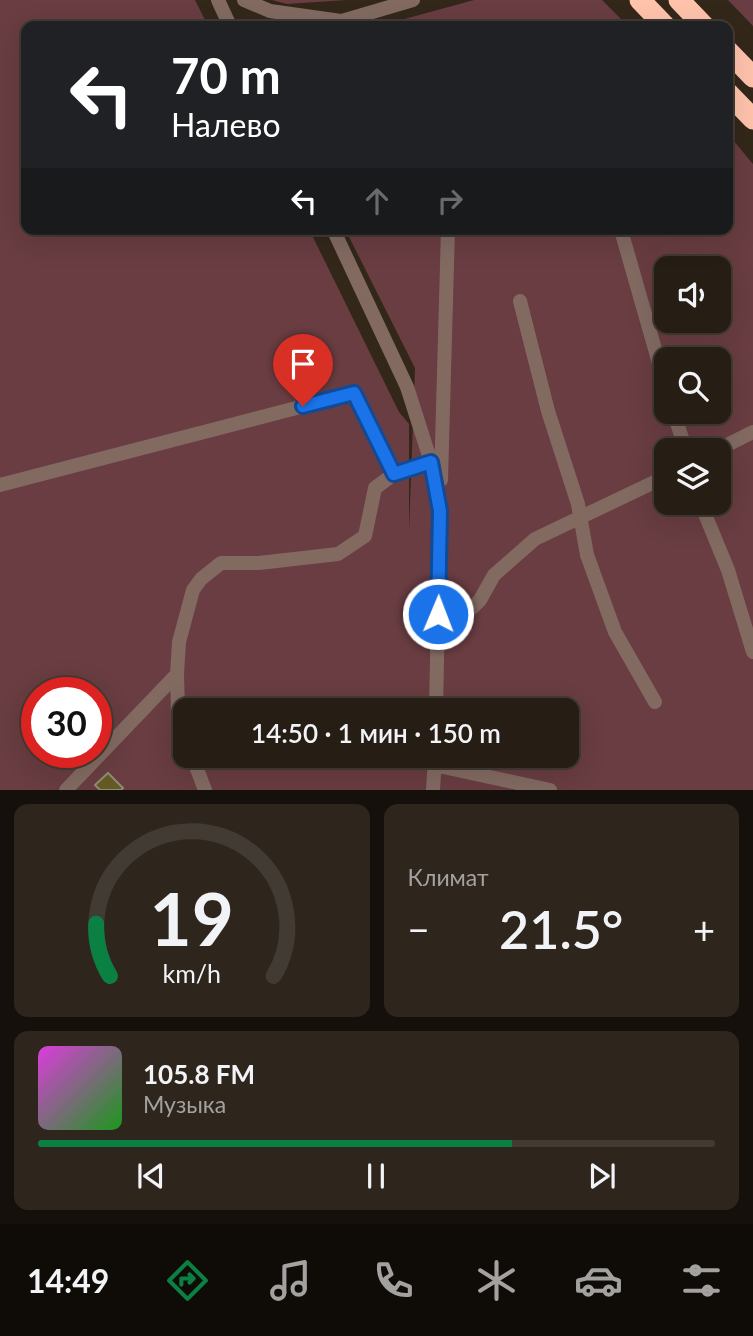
<!DOCTYPE html>
<html lang="ru">
<meta charset="utf-8">
<style>
:root{--surface:#261d14;--page:#2e261d;--text:#f1f3f6;--muted:#a4a2a0;--line:#423b34;--accent:#0b8043}
body{margin:0;font-family:Lato,sans-serif;background:var(--page);color:var(--text);height:100vh;display:flex;flex-direction:column;font-size:26px;white-space:nowrap}
*{box-sizing:border-box;margin:0}
p{font-size:23px;color:var(--muted)}
.icon{flex:none;width:38px;height:38px;fill:none;stroke:currentColor;stroke-width:2;stroke-linecap:round;stroke-linejoin:round}
.map{position:relative;height:790px;overflow:hidden}
.details{display:flex;flex-direction:column;gap:14px;padding:14px;background:#15100b;flex:1}
.details>*{flex:none}
.top-card{position:absolute;left:21px;top:21px;width:712px;height:214px;border-radius:14px;box-shadow:0 7px 28px #0002,0 0 0 2px var(--line);background:#202124;color:#fff;overflow:hidden}
.tools{position:absolute;left:654px;top:256px;display:grid;gap:14px}
.tools a{display:grid;place-items:center;width:77px;height:77px;border-radius:14px;background:var(--surface);box-shadow:0 7px 28px #0002,0 0 0 2px var(--line);font-size:35px}
.speed{position:absolute;left:21px;top:677px;display:flex;gap:14px;font-size:35px;font-weight:700;text-align:center}
.speed>*{display:grid;place-content:center;width:91px;height:91px;border-radius:50%;background:var(--surface);box-shadow:0 7px 28px #0002,0 0 0 2px var(--line);line-height:1}
.speed .limit{border:10px solid #d22;background:#fff;color:#111}
.pin{position:absolute;display:grid;place-items:center;width:60px;height:60px;color:#fff;margin:-72px -30px;border-radius:50% 50% 50% 0;rotate:-45deg;box-shadow:0 0 7px #0007}
.pin .icon{rotate:45deg}
.me{position:absolute;width:77px;margin:-38px;rotate:1deg;stroke-linejoin:round;filter:drop-shadow(0 0 5px #0008)}
.turn{display:flex;align-items:center;gap:24px;height:147px;padding:0 35px;font-size:32px}
.turn .icon{width:91px;height:91px;stroke-width:2.5}
.turn b{display:block;font-size:49px;line-height:60px}
.lanes{display:flex;align-items:center;height:66px;padding:0 35px;background:#0003;justify-content:center;gap:35px;direction:ltr}
.lanes .off{opacity:.35}
.big{font-size:52px;font-weight:600;line-height:1.1}
.details .widget{flex:1;display:flex;flex-direction:column;justify-content:center;gap:10px;min-width:0;padding:0 24px;border-radius:14px;background:var(--page)}
.details .dial{align-items:center;gap:0}
.dial svg{height:182px;overflow:visible;fill:none;stroke:var(--line);stroke-width:7;stroke-linecap:round;text-anchor:middle}
.dial text{fill:var(--text);stroke:none}
.song{display:flex;align-items:center;gap:21px}
.cover{width:84px;height:84px;border-radius:10px;background:linear-gradient(135deg,hsl(300 70% 55%),hsl(120 70% 35%))}
.played{height:7px;border-radius:4px;background:linear-gradient(90deg,var(--accent) 70%,var(--line) 70%)}
.keys{display:flex;justify-content:space-around;direction:ltr}
.heat{display:flex;justify-content:space-between;align-items:center;font-size:38px;direction:ltr}
.details .tiles{flex:1;display:grid;gap:14px;grid-template-columns:1fr 1fr}
.widget:last-child{grid-column:span 2}
.trip{position:absolute;left:173px;top:698px;width:406px;height:70px;border-radius:14px;background:var(--surface);box-shadow:0 7px 28px #0002,0 0 0 2px var(--line);font-weight:600;line-height:70px;text-align:center}
.menu{display:flex;height:112px;justify-content:space-around;align-items:center;background:#0f0c08;color:var(--muted)}
.menu .icon{width:49px;height:49px}
.menu .selected{color:var(--accent)}
.menu b{font-size:32px;color:var(--text)}
.map>svg:first-child{display:block}
.green{fill:#693d42;fill-rule:evenodd}
.building{fill:#655a23;stroke:#8d8a76;stroke-width:2}
.lines{fill:none;stroke-linecap:round;stroke-linejoin:round}
.minor{stroke:#826a61;stroke-width:14}
.highway{stroke:#ffc3ac;stroke-width:21}
.route-casing{stroke:#114b97;stroke-width:18}
.route{stroke:#1a73e8;stroke-width:12}
</style>
<div class="map">
<svg width="753" height="790" viewBox="0 0 753 790">
<rect width="100%" height="100%" fill="#33271a"/>
<!-- green -->
<path class="green" d="M 0,0 L 195,0 L 208,26 L 26,26 L 26,229 L 309,229 L 399,412 L 409,424 L 409,531 L 415,368 L 345,229 L 728,229 L 728,134 L 753,164 L 753,790 L 0,790 ZM 667,268 L 719,268 L 719,320 L 667,320 ZM 667,359 L 719,359 L 719,411 L 667,411 ZM 667,450 L 719,450 L 719,502 L 667,502 ZM 37,693 L 96,693 L 96,752 L 37,752 ZM 186,710 L 567,710 L 567,756 L 186,756 Z
M 272,0 L 346,0 L 287,4 Z
M 474,0 L 602,0 L 628,26 L 379,26 Z
M 728,0 L 753,0 L 753,26 Z"/>
<!-- building -->
<path class="building" d="M 108,773 L 123,788 L 121,790 L 100,790 L 95,785 Z"/>
<g class="lines">
<!-- minor -->
<path class="minor" d="M 218,0 L 230,26
M 244,0 L 270,11 L 341,21
M 335,23 L 413,0
M 333,229 L 407,387 L 431,462 L 440,511 L 436,710
M 621,230 L 667,391
M 520,301 L 548,411 L 578,504 L 587,555 L 615,632 L 655,702
M 673,411 L 686,450
M 717,450 L 753,432
M 441,480 L 448,229
M 0,485 L 354,393 L 394,474 L 431,462
M 700,502 L 728,570 L 753,652
M 438,614 L 466,612 L 472,608 L 480,600 L 494,575 L 535,539 L 667,476
M 177,674 L 178,712 L 186,735
M 192,756 L 205,790
M 434,765 L 550,790
M 66,790 L 177,674 L 179,642 L 193,590 L 201,579 L 221,563 L 259,563 L 338,554 L 365,536 L 375,488 L 394,474
M 433,790 L 435,757"/>
<!-- highway -->
<path class="highway" d="M 640,0 L 665,26
M 679,0 L 704,26
M 728,51 L 753,77
M 728,93 L 753,119"/>
</g>
<g class="lines">
<!-- route casing -->
<g class="route-casing">
<path id="route" d="M 303,406 L 354,393 L 394,474 L 431,462 L 440,511 L 438,614"/>
</g>
<!-- route -->
<use href="#route" class="route"/>
</g>
</svg>
<div class="tools">
<a><svg class="icon" aria-label="sound" viewBox="0 0 24 24"><path d="M4 9h4l5-4v14l-5-4H4zM17 9q2 3 0 6"/></svg></a>
<a><svg class="icon" aria-label="search" viewBox="0 0 24 24"><circle cx="10" cy="10" r="6"/><path d="M15 15l6 6"/></svg></a>
<a><svg class="icon" aria-label="layers" viewBox="0 0 24 24"><path d="M12 4l9 5-9 5-9-5zM3 14l9 5 9-5"/></svg></a>
</div>
<div class="speed"><div class="limit">30</div></div>
<div class="pin" style="left:303px;top:406px;background:#d93025"><svg class="icon" aria-label="arrive" viewBox="0 0 24 24"><path d="M6 21V4h12l-3 4 3 4H6"/></svg></div>
<svg class="me" style="left:438px;top:614px" viewBox="-20 -20 40 40"><circle r="17" fill="#1a73e8" stroke="#fff" stroke-width="3"/><path d="M0-11L8 9 0 5-8 9z" fill="#fff"/></svg>
<div class="trip">14:50 · 1 мин · 150 m</div>
<div class="top-card">
<div class="turn"><svg class="icon" aria-label="left" viewBox="0 0 24 24"><path d="M17 20v-9H6M10 6l-5 5 5 5"/></svg><div><b>70 m</b>Налево</div></div>
<div class="lanes"><svg class="icon" aria-label="left" viewBox="0 0 24 24"><path d="M17 20v-9H6M10 6l-5 5 5 5"/></svg><svg class="icon off" aria-label="ahead" viewBox="0 0 24 24"><path d="M12 20V5M6 11l6-6 6 6"/></svg><svg class="icon off" aria-label="right" viewBox="0 0 24 24"><path d="M7 20v-9h11M14 6l5 5-5 5"/></svg></div>
</div>
</div>
<section class="details">
<div class="tiles">
<div class="widget dial"><svg viewBox="0 0 100 80">
<path d="M14 69A42 42 0 1 1 86 69"/>
<path d="M14 69A42 42 0 0 1 8 46" stroke="#0b8043"/>
<text x="50" y="56" font-size="32" font-weight="700">19</text>
<text x="50" y="72" font-size="11">km/h</text>
</svg></div>
<div class="widget"><p>Климат</p>
<div class="heat"><a>−</a><b class="big">21.5°</b><a>+</a></div>
</div>
<div class="widget">
<div class="song"><i class="cover"></i><div><b>105.8 FM</b><p>Музыка</p></div></div>
<div class="played"></div>
<div class="keys"><svg class="icon" aria-label="previous" viewBox="0 0 24 24"><path d="M18 5L8 12l10 7zM5 5v14"/></svg><svg class="icon" aria-label="pause" viewBox="0 0 24 24"><path d="M8 5v14M16 5v14"/></svg><svg class="icon" aria-label="next" viewBox="0 0 24 24"><path d="M6 5l10 7-10 7zM19 5v14"/></svg></div>
</div>
</div>
</section>
<nav class="menu">
<b>14:49</b>
<svg class="icon selected" aria-label="directions" viewBox="0 0 24 24"><path d="M12 3l9 9-9 9-9-9zM9 14v-3h6M13 9l2 2-2 2"/></svg>
<svg class="icon" aria-label="music" viewBox="0 0 24 24"><path d="M9 18V5l10-2v13"/><circle cx="6" cy="18" r="3"/><circle cx="16" cy="16" r="3"/></svg>
<svg class="icon" aria-label="phone" viewBox="0 0 24 24"><path d="M5 4h4l2 5-3 2q2 4 5 5l2-3 5 2v4C11 20 4 13 5 4z"/></svg>
<svg class="icon" aria-label="climate" viewBox="0 0 24 24"><path d="M12 3v18M4 7l16 10M4 17L20 7"/></svg>
<svg class="icon" aria-label="car" viewBox="0 0 24 24"><path d="M5 17H2v-5l4-1 3-4h7l3 4 3 1v5h-3M9 17h6M6 11h13"/><circle cx="7" cy="17" r="2"/><circle cx="17" cy="17" r="2"/></svg>
<svg class="icon" aria-label="filters" viewBox="0 0 24 24"><path d="M4 7h16M4 17h16"/><circle cx="9" cy="7" r="2"/><circle cx="15" cy="17" r="2"/></svg>
</nav>
